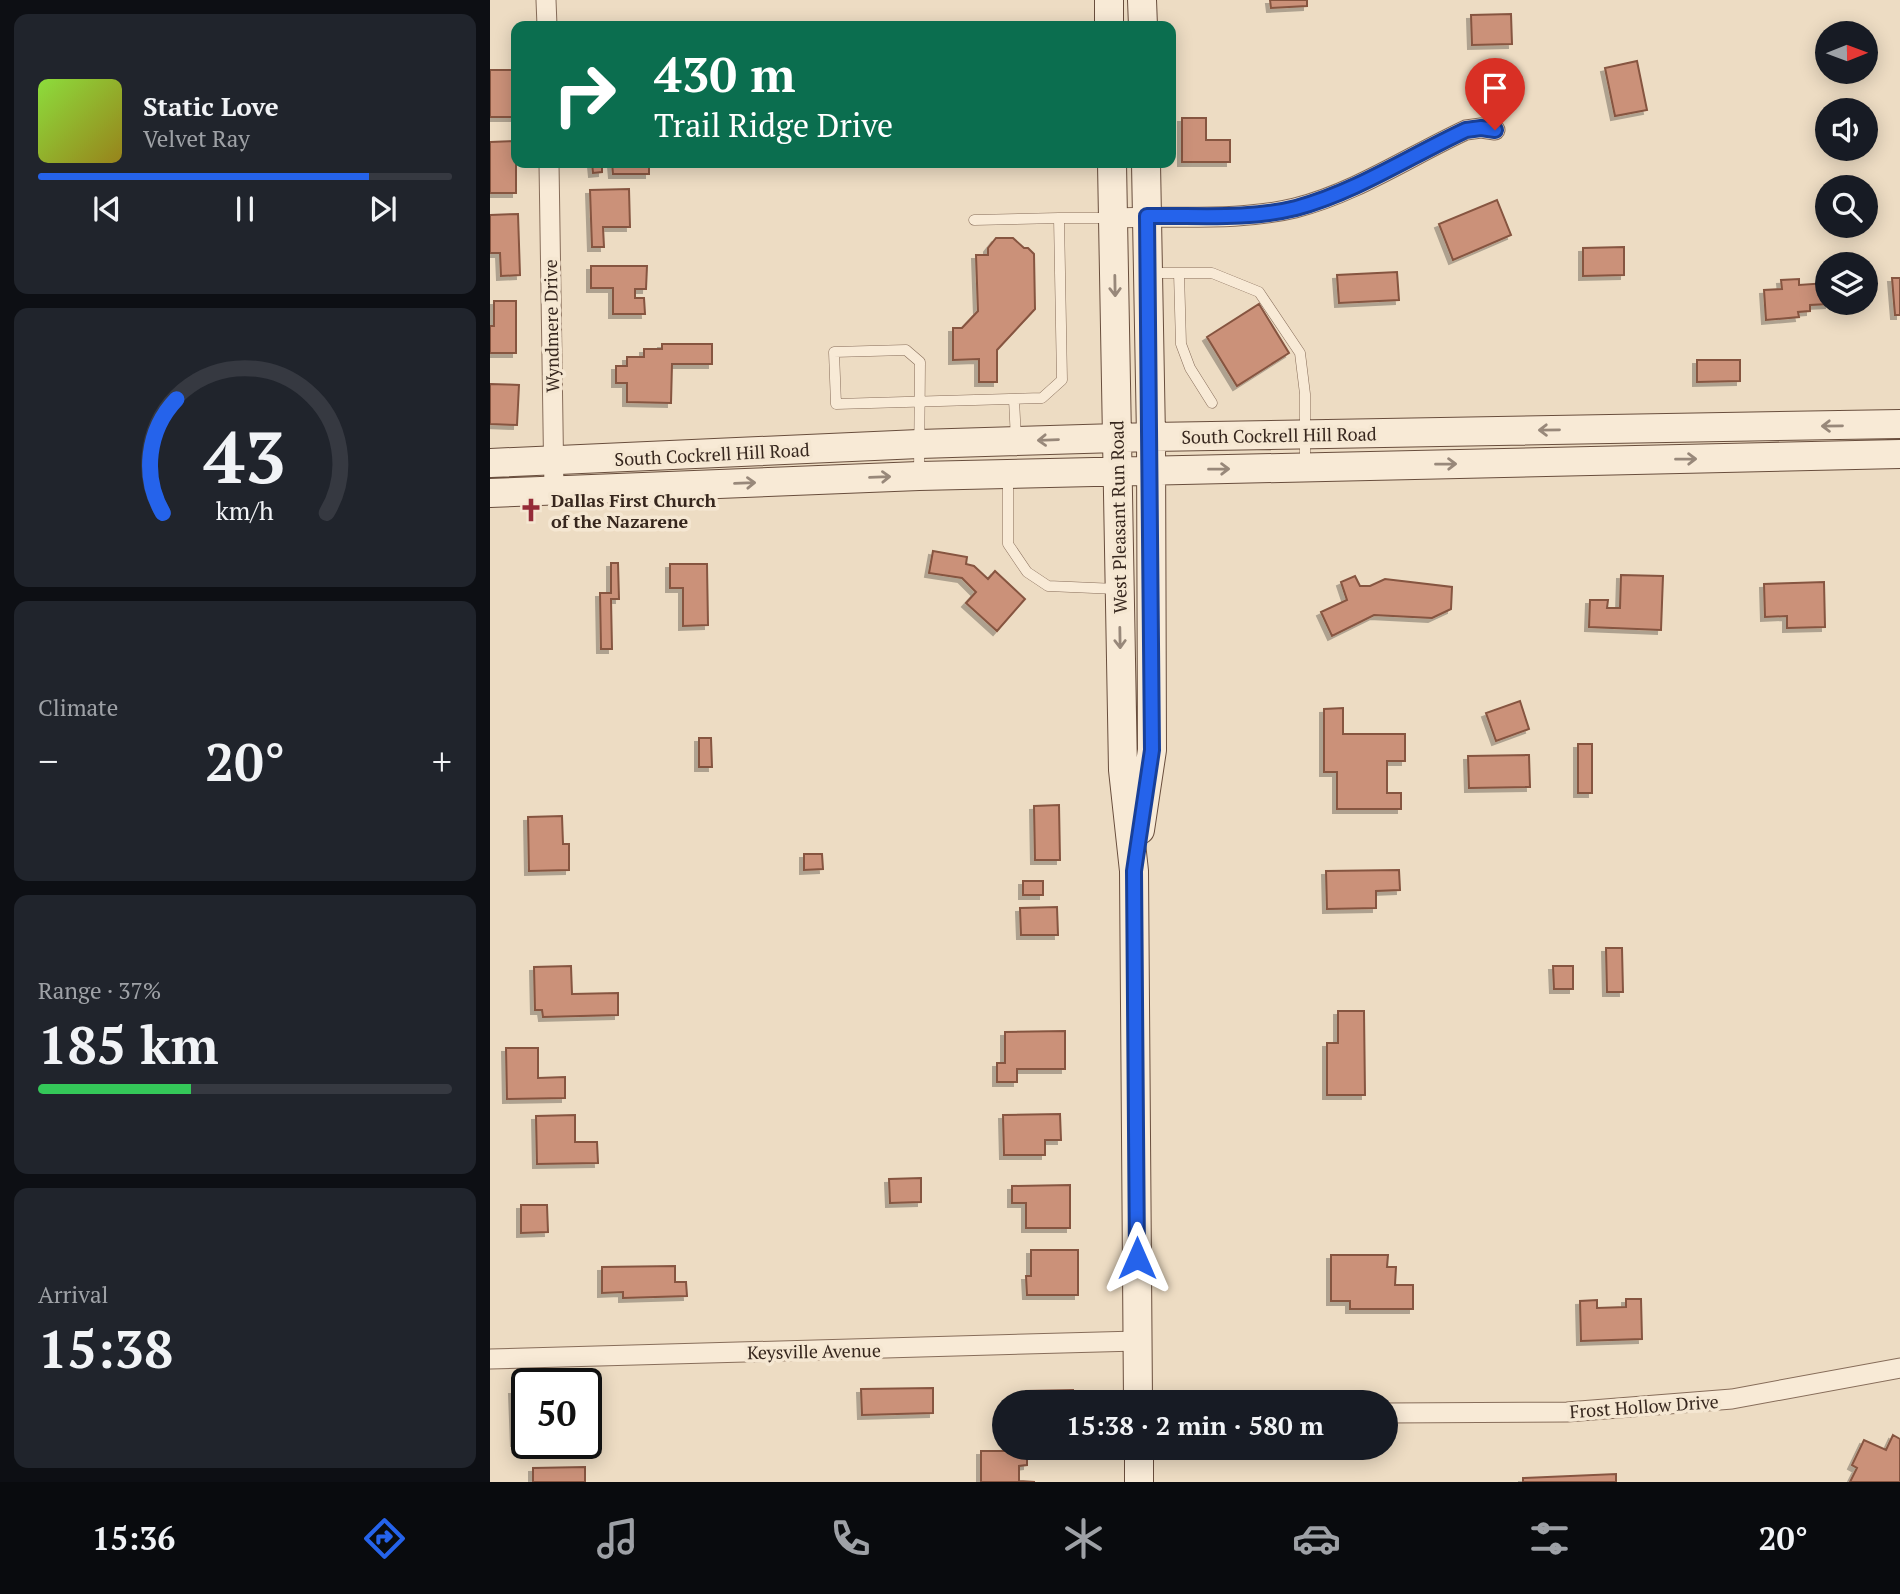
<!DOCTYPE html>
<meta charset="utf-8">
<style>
:root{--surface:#171b24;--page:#20242c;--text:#f1f3f6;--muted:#9ea1a6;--line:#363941;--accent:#2563eb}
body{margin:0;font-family:"PT Serif",serif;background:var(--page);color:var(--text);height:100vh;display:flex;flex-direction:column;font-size:26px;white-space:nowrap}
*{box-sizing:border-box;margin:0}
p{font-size:23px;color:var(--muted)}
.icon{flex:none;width:38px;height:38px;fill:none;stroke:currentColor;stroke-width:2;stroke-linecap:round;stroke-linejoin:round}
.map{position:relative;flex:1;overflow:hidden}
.side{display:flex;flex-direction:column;gap:14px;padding:14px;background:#0d0f14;width:490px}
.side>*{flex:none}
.hud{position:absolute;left:21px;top:21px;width:665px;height:147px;border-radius:14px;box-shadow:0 4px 18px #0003;background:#0b6e4f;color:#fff;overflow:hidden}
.needle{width:46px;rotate:89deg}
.buttons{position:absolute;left:1325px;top:21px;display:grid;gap:14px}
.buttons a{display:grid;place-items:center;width:63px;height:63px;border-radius:50%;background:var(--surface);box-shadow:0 4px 18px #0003;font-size:35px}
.speed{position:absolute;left:21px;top:1368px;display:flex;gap:14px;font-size:35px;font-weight:700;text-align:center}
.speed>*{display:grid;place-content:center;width:91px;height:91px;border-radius:50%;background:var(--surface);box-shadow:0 4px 18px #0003;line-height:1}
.speed .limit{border:4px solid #111;border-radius:10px;background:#fff;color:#111}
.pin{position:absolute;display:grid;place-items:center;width:60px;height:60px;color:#fff;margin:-72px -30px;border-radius:50% 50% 50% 0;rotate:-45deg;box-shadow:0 0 7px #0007}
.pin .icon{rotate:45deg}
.me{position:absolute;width:77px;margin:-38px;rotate:0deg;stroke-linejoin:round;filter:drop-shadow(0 0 5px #0008)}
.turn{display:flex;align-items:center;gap:24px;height:147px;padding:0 28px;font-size:32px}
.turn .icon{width:91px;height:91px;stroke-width:2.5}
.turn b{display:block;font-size:49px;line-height:60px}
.big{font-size:52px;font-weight:600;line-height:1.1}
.side .widget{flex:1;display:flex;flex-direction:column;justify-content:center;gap:10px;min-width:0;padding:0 24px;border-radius:14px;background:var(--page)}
.side .dial{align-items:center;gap:0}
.dial svg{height:182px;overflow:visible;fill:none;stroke:var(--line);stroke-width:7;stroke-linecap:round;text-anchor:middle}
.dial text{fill:var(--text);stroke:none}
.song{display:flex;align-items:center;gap:21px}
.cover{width:84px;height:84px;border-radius:10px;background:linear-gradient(135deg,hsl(90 70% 55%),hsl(50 70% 35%))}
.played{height:7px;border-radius:4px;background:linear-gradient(90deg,var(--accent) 80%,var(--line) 80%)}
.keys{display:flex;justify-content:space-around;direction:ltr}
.heat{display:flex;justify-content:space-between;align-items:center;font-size:38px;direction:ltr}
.charge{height:10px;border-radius:5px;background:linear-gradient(90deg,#34c759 37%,var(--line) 0)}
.trip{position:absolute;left:502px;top:1390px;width:406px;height:70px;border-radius:35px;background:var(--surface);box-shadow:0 4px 18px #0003;font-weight:600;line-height:70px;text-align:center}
.tabs{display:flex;height:112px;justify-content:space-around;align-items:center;background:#090b0e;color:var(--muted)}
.tabs .icon{width:49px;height:49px}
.tabs .on{color:var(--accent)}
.tabs b{font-size:32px;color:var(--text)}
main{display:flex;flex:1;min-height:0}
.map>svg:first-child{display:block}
.building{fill:#cb9179;stroke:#865440;stroke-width:2;filter:url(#shadow)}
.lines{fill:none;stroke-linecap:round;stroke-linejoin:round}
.service-casing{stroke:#876d5a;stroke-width:11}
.minor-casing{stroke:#876d5a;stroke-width:21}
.secondary-casing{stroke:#694e3d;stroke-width:30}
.service{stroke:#f8ead6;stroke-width:10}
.minor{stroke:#f8ead6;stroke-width:19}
.secondary{stroke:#f8ead6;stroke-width:28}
.oneway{stroke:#98887a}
.route-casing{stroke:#184099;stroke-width:18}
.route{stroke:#2563eb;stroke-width:12}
.labels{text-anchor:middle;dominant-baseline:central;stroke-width:7;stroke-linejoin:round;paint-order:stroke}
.street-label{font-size:18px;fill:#37271e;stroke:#f5e7d2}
.poi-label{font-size:18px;font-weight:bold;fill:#37271e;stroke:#f5e7d2;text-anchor:start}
</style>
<main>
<section class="side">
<div class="widget">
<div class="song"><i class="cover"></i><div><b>Static Love</b><p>Velvet Ray</p></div></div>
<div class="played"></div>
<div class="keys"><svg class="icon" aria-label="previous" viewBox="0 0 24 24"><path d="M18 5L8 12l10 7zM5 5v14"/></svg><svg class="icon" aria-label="pause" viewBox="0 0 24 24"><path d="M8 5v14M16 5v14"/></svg><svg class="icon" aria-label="next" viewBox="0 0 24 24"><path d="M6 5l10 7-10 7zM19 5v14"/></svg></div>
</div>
<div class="widget dial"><svg viewBox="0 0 100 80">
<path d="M14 69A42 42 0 1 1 86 69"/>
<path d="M14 69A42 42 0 0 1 20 19" stroke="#2563eb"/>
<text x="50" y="56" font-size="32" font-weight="700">43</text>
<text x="50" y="72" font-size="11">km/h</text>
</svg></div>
<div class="widget"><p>Climate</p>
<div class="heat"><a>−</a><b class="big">20°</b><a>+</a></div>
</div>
<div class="widget"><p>Range · 37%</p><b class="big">185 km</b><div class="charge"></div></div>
<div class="widget"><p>Arrival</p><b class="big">15:38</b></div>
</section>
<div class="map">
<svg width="1410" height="1482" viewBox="0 0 1410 1482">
<defs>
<filter id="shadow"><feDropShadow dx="-4" dy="4" stdDeviation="0" flood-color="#0004"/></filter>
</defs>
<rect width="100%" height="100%" fill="#eddcc3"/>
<!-- building -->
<path class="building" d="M 780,0 L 817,0 L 817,6 L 781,8 Z
M 1021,14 L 1022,44 L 982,45 L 981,15 Z
M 1147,61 L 1157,110 L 1125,116 L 1115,68 Z
M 0,70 L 25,70 L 24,117 L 0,117 Z
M 692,118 L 716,118 L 716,140 L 740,140 L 740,162 L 692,162 Z
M 26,141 L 26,193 L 0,193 L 0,142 Z
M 102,163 L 112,163 L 112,172 L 103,173 Z
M 122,163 L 159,163 L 159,174 L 123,174 Z
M 139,189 L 140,227 L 113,227 L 114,247 L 102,247 L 100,190 Z
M 1007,200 L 1021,235 L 963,260 L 949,224 Z
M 28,214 L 30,275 L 11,276 L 10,253 L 0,253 L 0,215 Z
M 506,238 L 523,238 L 534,248 L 538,248 L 544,254 L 545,309 L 507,350 L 507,382 L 489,382 L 489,359 L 463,360 L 463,328 L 472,328 L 488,311 L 486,255 L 498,255 L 498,248 Z
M 1134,247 L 1134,275 L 1093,276 L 1093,248 Z
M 101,266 L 157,266 L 156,289 L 145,289 L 145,298 L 154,298 L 155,314 L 123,314 L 123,288 L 101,288 Z
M 907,272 L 909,300 L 849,303 L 847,275 Z
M 1402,278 L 1410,278 L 1410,315 L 1405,315 Z
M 1309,279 L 1309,285 L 1337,283 L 1339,304 L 1320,305 L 1320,311 L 1308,312 L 1309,317 L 1276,320 L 1274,290 L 1292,289 L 1291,280 Z
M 4,301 L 26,301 L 26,353 L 0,353 L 0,326 L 4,326 Z
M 769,304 L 799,353 L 747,386 L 717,337 Z
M 172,344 L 222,344 L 222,364 L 182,364 L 181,403 L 137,402 L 137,383 L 126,383 L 126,366 L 137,366 L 137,357 L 154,357 L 154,349 L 172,349 Z
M 1207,360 L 1250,360 L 1250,381 L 1207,382 Z
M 0,384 L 29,385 L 27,425 L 0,424 Z
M 443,551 L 477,557 L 476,564 L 484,566 L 498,579 L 505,571 L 535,599 L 507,631 L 476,603 L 486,592 L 472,578 L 439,573 Z
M 121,563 L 128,563 L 129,599 L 121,599 L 122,649 L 111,649 L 110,593 L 121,593 Z
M 180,564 L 217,564 L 218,625 L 193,626 L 193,588 L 180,588 Z
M 1131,575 L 1173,576 L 1171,630 L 1099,627 L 1100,600 L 1118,600 L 1117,608 L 1130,608 Z
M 865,576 L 870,586 L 880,586 L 895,579 L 962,587 L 961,609 L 942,618 L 884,615 L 842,636 L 831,612 L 857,600 L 851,582 Z
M 1334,582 L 1335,627 L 1297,628 L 1297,616 L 1275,617 L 1274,584 Z
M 1030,701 L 1039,729 L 1006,741 L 996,713 Z
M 853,708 L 853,734 L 915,734 L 915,761 L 897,761 L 897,793 L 911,793 L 911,809 L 847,809 L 847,772 L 834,772 L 834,709 Z
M 209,738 L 221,738 L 222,767 L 209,767 Z
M 1088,744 L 1102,744 L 1102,793 L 1088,793 Z
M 1039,755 L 1040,787 L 979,788 L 978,756 Z
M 569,805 L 570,860 L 545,860 L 544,806 Z
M 72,816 L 73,844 L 79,844 L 79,870 L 39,871 L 38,817 Z
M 314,854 L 332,854 L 333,869 L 314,870 Z
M 909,870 L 910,890 L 886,891 L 886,908 L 837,909 L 836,871 Z
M 533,881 L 553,881 L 553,895 L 533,895 Z
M 567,907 L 568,935 L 531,935 L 530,908 Z
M 1116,948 L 1132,948 L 1133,992 L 1117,992 Z
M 81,966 L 82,994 L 128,993 L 128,1015 L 53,1017 L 52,1010 L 45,1010 L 44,967 Z
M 1063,966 L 1083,966 L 1083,989 L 1064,989 Z
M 848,1011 L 874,1011 L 875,1095 L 837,1095 L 837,1043 L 848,1043 Z
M 575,1031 L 575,1069 L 527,1069 L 527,1082 L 507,1082 L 507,1063 L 515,1063 L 515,1032 Z
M 16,1048 L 48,1048 L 48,1078 L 75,1077 L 75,1098 L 17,1099 Z
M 570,1114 L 571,1140 L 555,1140 L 555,1155 L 514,1155 L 513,1115 Z
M 85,1115 L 85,1142 L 107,1142 L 108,1163 L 47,1164 L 46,1116 Z
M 431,1178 L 431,1202 L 400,1203 L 399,1179 Z
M 580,1185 L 580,1228 L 536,1228 L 536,1203 L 522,1203 L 522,1186 Z
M 31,1205 L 57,1205 L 58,1232 L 31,1233 Z
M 541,1250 L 588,1250 L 588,1295 L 537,1295 L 536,1276 L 541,1276 Z
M 841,1255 L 898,1255 L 897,1267 L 906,1267 L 905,1285 L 923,1285 L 923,1309 L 860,1309 L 860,1301 L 841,1301 Z
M 185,1266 L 185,1282 L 196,1282 L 197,1296 L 133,1298 L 133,1292 L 112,1293 L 112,1267 Z
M 1136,1299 L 1151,1299 L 1152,1339 L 1091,1341 L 1090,1301 L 1107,1300 L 1107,1308 L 1136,1307 Z
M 443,1388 L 443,1413 L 372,1415 L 371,1389 Z
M 23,1390 L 37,1390 L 37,1441 L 25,1442 Z
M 583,1390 L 583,1402 L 536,1402 L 536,1391 Z
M 1403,1435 L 1410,1439 L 1410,1482 L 1360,1482 L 1367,1468 L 1362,1465 L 1374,1440 L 1396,1450 Z
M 491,1451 L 537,1451 L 537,1465 L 529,1466 L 529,1481 L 545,1482 L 491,1482 Z
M 95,1467 L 95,1482 L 43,1482 L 43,1468 Z
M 1126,1474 L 1126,1482 L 1033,1482 L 1033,1478 Z"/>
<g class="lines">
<!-- service casing -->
<g class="service-casing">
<path id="service" d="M 484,220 L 569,218
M 659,273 L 722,273 L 769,292 L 810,353 L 815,394 L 815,465
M 689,273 L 691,344 L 700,368 L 722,403
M 524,399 L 526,440
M 429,474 L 430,362 L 416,350 L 344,352 L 346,404 L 552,398 L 572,380 L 569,218 L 620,218
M 518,478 L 518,544 L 537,572 L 558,586 L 627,589"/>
</g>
<!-- minor casing -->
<g class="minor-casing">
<path id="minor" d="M 56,0 L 57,26
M 59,163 L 64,490
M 624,218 C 683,215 747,222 805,208 C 865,193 920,156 976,130 L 991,128 L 1005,130
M 0,1359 L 647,1341
M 702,1402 L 836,1402
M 896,1413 L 1077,1412 L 1242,1399 L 1410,1368"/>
</g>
<!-- secondary casing -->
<g class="secondary-casing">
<path id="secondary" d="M 619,0 L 619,26
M 652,0 L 653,26
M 622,163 L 633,770 L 644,871 L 648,1402
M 0,463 L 429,444 L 661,437 L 1410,424
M 0,493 L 429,476 L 1410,454
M 650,830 L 662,750 L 661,437 L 656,163
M 649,1447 L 649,1482"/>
</g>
<!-- service -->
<use href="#service" class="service"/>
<!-- minor -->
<use href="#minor" class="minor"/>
<!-- secondary -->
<use href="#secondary" class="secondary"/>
</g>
<!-- one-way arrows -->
<defs><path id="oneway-shaft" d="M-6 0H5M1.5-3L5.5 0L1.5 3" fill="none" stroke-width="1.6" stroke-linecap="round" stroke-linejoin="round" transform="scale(1.75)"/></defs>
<g class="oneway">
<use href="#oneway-shaft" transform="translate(625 286) rotate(89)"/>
<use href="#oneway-shaft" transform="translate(1342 426) rotate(179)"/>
<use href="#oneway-shaft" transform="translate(1059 430) rotate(179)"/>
<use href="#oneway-shaft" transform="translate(558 440) rotate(178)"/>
<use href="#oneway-shaft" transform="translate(1196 459) rotate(-1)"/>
<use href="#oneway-shaft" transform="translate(956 464) rotate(-1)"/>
<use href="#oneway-shaft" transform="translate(729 469) rotate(-1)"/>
<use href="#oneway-shaft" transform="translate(390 477) rotate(-2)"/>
<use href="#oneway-shaft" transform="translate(255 483) rotate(-2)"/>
<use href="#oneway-shaft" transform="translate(630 638) rotate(89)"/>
</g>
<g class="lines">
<!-- route casing -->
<g class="route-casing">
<path id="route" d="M 647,1258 L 644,871 L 662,750 L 657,216 C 706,215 758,220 806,208 C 866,192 920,156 976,130 L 991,128 L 1005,130"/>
</g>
<!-- route -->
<use href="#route" class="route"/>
</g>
<!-- icons -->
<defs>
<g id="church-bare" transform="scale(1.89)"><path d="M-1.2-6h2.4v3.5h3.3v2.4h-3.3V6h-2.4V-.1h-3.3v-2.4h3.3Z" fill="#952b38" stroke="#f5e7d2" stroke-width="2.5" paint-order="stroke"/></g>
</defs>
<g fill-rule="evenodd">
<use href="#church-bare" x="41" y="510"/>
</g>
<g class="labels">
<!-- street labels -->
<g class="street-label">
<text transform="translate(61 326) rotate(-91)">Wyndmere Drive</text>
<text transform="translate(789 435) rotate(-1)">South Cockrell Hill Road</text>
<text transform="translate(222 454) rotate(-3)">South Cockrell Hill Road</text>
<text transform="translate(628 517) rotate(-91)">West Pleasant Run Road</text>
<text transform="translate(324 1351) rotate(-1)">Keysville Avenue</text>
<text transform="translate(1154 1406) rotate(-4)">Frost Hollow Drive</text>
</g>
<!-- poi labels -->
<g class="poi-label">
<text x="61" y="500">Dallas First Church<tspan x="61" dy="21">of the Nazarene</tspan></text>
</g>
</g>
</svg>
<div class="buttons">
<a><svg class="needle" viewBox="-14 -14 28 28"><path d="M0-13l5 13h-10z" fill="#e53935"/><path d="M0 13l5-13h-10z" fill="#9ea1a6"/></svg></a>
<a><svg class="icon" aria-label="sound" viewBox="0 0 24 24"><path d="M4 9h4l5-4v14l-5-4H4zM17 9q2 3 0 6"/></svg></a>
<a><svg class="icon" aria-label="search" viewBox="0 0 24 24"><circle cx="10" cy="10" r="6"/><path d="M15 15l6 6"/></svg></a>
<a><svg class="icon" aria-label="layers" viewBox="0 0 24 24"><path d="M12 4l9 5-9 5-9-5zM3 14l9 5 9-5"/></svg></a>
</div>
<div class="speed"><div class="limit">50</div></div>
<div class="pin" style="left:1005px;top:130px;background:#d93025"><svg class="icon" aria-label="arrive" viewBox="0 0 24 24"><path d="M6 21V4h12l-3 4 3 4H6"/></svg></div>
<svg class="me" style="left:647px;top:1258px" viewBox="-20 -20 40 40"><path d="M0-17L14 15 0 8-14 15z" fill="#2563eb" stroke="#fff" stroke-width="4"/></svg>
<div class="trip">15:38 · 2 min · 580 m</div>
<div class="hud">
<div class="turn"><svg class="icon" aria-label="right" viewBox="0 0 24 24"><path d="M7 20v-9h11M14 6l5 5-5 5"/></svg><div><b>430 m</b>Trail Ridge Drive</div></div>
</div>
</div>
</main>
<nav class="tabs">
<b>15:36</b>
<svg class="icon on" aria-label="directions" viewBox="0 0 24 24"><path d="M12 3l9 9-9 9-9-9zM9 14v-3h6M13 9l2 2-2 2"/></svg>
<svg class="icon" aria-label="music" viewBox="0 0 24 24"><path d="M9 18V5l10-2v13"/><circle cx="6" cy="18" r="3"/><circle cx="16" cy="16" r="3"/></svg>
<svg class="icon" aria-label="phone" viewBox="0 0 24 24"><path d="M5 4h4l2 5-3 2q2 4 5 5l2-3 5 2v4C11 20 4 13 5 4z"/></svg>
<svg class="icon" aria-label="climate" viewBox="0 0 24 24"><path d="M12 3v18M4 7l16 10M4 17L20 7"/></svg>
<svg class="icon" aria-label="car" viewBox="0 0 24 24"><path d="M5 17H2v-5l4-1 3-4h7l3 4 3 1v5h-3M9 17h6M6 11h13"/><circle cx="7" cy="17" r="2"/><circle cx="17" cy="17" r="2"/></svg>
<svg class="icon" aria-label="filters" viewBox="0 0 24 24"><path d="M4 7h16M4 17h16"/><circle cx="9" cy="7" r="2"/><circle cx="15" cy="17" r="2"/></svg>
<b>20°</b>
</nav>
